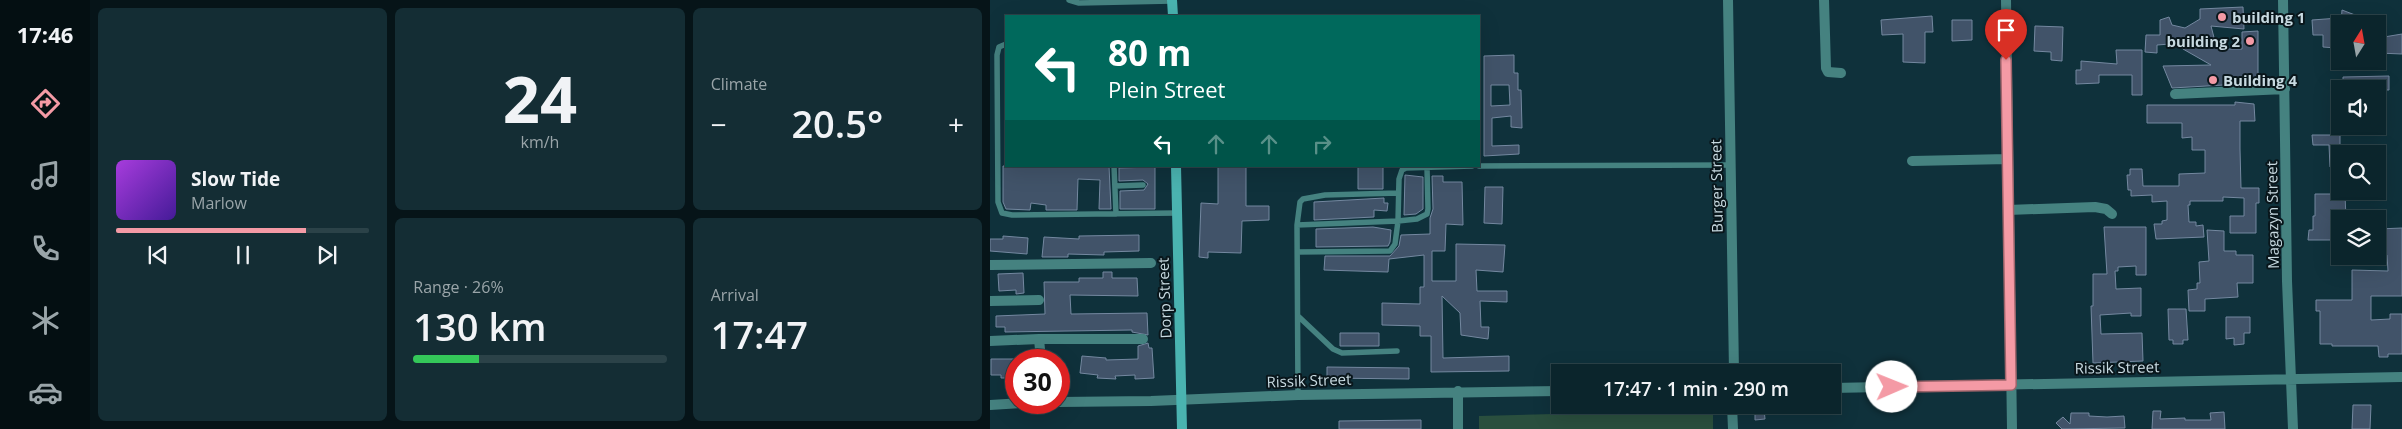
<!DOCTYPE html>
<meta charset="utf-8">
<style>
:root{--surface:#0b252c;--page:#142d34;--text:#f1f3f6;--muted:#9aa5a9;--line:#2b4248;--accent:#f49aa5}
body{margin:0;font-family:"Open Sans",sans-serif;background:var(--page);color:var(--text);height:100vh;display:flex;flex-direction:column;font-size:19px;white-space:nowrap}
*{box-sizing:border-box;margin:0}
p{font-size:16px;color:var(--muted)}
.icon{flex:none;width:28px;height:28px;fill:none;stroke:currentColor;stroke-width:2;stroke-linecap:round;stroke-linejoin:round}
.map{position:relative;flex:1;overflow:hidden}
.sheet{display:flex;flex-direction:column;gap:8px;padding:8px;background:#061418;width:900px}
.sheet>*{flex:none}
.banner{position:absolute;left:15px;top:15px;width:475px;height:152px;border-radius:0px;box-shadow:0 5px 20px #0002,0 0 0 1px var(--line);background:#00695c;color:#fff;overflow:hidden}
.needle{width:32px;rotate:11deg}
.buttons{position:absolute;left:1341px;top:15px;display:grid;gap:10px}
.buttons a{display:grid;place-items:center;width:55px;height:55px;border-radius:0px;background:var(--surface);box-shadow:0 5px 20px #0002,0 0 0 1px var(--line);font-size:25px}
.speed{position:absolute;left:15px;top:349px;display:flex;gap:10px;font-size:25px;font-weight:700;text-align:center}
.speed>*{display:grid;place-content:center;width:65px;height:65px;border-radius:50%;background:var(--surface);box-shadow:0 5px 20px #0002,0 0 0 1px var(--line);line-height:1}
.speed .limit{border:8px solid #d22;background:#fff;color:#111}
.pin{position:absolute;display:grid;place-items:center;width:42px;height:42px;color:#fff;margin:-51px -21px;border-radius:50% 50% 50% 0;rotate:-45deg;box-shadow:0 0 5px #0007}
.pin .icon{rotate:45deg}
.me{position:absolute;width:55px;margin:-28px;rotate:89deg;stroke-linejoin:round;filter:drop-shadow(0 0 4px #0008)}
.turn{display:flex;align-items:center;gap:18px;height:105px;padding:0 20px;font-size:22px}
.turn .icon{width:65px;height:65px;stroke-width:2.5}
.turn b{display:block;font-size:35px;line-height:42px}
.lanes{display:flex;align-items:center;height:48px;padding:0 20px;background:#0003;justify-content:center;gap:25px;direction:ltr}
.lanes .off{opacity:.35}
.big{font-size:38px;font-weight:600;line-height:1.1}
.sheet .card{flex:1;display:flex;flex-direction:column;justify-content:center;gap:8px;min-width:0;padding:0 18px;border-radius:8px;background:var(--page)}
.sheet .dial{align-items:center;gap:0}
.dial b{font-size:65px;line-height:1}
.song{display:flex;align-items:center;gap:15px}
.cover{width:60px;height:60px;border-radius:8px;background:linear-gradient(135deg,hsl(280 70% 55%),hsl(260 70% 35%))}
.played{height:5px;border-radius:2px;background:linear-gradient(90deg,var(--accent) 75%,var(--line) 75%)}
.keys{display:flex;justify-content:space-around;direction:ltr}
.heat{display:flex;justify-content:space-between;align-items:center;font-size:28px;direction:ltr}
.charge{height:8px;border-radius:4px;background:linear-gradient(90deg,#34c759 26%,var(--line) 0)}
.sheet .tiles{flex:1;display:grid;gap:8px;grid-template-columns:repeat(3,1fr)}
.card:first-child{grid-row:span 2}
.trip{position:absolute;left:561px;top:364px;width:290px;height:50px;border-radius:0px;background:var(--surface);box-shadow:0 5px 20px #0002,0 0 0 1px var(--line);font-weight:600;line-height:50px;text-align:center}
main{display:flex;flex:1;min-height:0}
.tabs{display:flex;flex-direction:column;width:90px;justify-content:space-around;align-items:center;background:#040f12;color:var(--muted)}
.tabs .icon{width:35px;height:35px}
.tabs .on{color:var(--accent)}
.tabs b{font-size:22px;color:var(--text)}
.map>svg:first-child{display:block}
.green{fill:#2a4f3e}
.building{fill:#415369;stroke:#7488a0;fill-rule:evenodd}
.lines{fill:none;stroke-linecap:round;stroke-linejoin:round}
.lane{stroke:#458280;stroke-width:5.5}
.street{stroke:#458280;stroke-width:10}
.secondary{stroke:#4ab3b0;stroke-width:10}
.route-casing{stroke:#9f646b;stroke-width:12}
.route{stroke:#f49aa5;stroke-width:9}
.poi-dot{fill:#f49aa5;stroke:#09161b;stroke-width:2}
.labels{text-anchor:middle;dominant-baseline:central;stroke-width:4;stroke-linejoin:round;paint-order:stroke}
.poi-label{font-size:15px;font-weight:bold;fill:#c8dae1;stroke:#09161b;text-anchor:start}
.street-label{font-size:15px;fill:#c8dae1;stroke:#09161b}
</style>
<main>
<nav class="tabs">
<b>17:46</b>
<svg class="icon on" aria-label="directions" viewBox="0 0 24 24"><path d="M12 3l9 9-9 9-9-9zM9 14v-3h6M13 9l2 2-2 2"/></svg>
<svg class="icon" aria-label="music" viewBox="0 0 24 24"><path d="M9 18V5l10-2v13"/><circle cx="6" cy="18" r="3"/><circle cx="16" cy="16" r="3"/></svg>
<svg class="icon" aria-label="phone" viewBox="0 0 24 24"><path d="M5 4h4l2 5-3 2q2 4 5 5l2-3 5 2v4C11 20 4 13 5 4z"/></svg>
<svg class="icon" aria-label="climate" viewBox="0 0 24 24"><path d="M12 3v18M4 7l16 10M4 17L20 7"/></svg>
<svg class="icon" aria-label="car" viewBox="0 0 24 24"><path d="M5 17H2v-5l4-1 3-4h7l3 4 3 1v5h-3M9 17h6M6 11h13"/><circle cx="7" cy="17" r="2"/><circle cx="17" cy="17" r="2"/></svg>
</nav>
<section class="sheet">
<div class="tiles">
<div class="card">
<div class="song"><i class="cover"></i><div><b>Slow Tide</b><p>Marlow</p></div></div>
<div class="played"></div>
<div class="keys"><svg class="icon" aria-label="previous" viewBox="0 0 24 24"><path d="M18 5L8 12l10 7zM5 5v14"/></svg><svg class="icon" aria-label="pause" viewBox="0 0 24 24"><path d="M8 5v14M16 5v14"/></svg><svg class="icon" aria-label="next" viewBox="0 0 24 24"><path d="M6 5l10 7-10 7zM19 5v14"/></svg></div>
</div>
<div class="card dial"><b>24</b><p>km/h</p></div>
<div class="card"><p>Climate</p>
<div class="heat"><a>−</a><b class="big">20.5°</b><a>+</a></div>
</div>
<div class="card"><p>Range · 26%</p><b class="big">130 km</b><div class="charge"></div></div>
<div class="card"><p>Arrival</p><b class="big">17:47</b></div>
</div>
</section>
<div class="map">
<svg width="1412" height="429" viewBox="0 0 1412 429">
<rect width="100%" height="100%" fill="#0f313b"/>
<!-- green -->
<path class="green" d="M 723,410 L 723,429 L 489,429 L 489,416 Z"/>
<!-- building -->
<path class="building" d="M 1253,7 L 1254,29 L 1221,26 L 1227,49 L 1252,49 L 1252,32 L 1268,31 L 1268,83 L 1182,88 L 1173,66 L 1221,65 L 1193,49 L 1193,43 L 1167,45 L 1167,53 L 1155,52 L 1156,35 L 1170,35 L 1170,20 L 1179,17 L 1182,25 L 1195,28 L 1210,19 L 1210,9 Z
M 1352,10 L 1386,23 L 1385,24 L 1351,24 Z
M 942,16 L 943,32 L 935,32 L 935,63 L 913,62 L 913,34 L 892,35 L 891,20 Z
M 1349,18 L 1346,48 L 1333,47 L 1333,35 L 1323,35 L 1322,20 Z
M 962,20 L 982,20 L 982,40 L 962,41 Z
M 1045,26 L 1073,27 L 1072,61 L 1061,60 L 1061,52 L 1044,51 Z
M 1412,34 L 1412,54 L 1388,53 L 1388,38 Z
M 1126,50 L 1152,50 L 1152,95 L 1142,95 L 1142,75 L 1109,75 L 1109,83 L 1086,84 L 1086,70 L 1091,70 L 1091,61 L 1127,64 Z
M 524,55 L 524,73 L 528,73 L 528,90 L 531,90 L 532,128 L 521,127 L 521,116 L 502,118 L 502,146 L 529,145 L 529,154 L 494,156 L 494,56 ZM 501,85 L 519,85 L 520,105 L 501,106 Z
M 1399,76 L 1399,90 L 1353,89 L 1353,77 Z
M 1245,102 L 1264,104 L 1265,121 L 1250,121 L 1250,149 L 1251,188 L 1269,188 L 1269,203 L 1266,203 L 1266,233 L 1240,233 L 1240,216 L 1254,216 L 1254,198 L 1233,197 L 1233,201 L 1200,201 L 1200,205 L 1198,205 L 1199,222 L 1206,222 L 1206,226 L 1213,225 L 1214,237 L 1166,239 L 1164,224 L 1172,224 L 1172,221 L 1177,220 L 1177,201 L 1162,202 L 1162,195 L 1141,196 L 1141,190 L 1138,190 L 1137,175 L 1140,175 L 1140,169 L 1152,169 L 1153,186 L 1189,186 L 1189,174 L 1215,173 L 1215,150 L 1202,150 L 1202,137 L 1192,138 L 1192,123 L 1157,123 L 1157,105 L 1245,105 Z
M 1322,135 L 1350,135 L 1350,166 L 1340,167 L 1339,145 L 1323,145 Z
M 13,166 L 119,166 L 121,209 L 109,209 L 110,180 L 88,179 L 87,210 L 56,210 L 56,205 L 41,203 L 40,210 L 16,209 L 13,202 Z
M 228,166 L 256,166 L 256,206 L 279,206 L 279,220 L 252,221 L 251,253 L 218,252 L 218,258 L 209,257 L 211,203 L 228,204 Z
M 368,166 L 393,166 L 393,189 L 368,189 Z
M 165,167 L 165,209 L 130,209 L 130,191 L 154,190 L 158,184 L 153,180 L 129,181 L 129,168 Z
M 415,175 L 433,177 L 433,209 L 426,214 L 414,215 Z
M 442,176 L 453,176 L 453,182 L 472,182 L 473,225 L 456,224 L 455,251 L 442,251 L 442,281 L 466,281 L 466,244 L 515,245 L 513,272 L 486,270 L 487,291 L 517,291 L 517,302 L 490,301 L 491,327 L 499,327 L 498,339 L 471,335 L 470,313 L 452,296 L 453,358 L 519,356 L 519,371 L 441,372 L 441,336 L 430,336 L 430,326 L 392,325 L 392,303 L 430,304 L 430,287 L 434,287 L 434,255 L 399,259 L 398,272 L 334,270 L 335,256 L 400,256 L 409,246 L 411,235 L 440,234 L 440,218 L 443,209 Z
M 495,187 L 513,187 L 512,224 L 494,223 Z
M 1325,194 L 1355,194 L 1356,219 L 1350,219 L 1350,240 L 1318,240 L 1319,230 L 1323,230 L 1323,216 L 1325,216 Z
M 394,198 L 394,203 L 398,203 L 397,211 L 384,210 L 384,217 L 324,220 L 324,202 Z
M 383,227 L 401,230 L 400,242 L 398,246 L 326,247 L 326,229 Z
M 1114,227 L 1156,227 L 1156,275 L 1146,275 L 1146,266 L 1128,267 L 1128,271 L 1125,271 L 1126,289 L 1151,288 L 1151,316 L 1141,316 L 1141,313 L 1110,315 L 1111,334 L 1152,333 L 1153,361 L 1103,363 L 1101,306 L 1103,306 L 1103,274 L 1117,274 Z
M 1412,228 L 1412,296 L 1381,296 L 1381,320 L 1400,319 L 1400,314 L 1412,314 L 1412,354 L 1398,354 L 1398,357 L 1389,357 L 1388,346 L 1342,346 L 1342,344 L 1330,344 L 1330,311 L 1326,311 L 1326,300 L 1362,300 L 1362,270 L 1398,271 L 1397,255 L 1388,255 L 1388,229 Z
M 1217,230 L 1234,231 L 1234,251 L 1246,251 L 1246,255 L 1263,255 L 1263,283 L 1247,283 L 1248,297 L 1215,299 L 1215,311 L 1199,311 L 1198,290 L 1207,289 L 1207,283 L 1210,283 L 1209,262 L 1219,261 Z
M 149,235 L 149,251 L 114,252 L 114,255 L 78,254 L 78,257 L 52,257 L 54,237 L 89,239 L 89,236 Z
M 13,236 L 38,238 L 37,254 L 0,251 L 0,239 L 13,239 Z
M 113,272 L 122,272 L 122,278 L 147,278 L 148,296 L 80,295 L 81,314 L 157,313 L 158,335 L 142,332 L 142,330 L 15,332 L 15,327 L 6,327 L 6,316 L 55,314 L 54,282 L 89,282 L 89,278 L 113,278 Z
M 33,273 L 34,293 L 26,294 L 26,290 L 9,291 L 8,274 Z
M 1178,309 L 1196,309 L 1198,340 L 1193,340 L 1193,344 L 1183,344 L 1183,340 L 1179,340 Z
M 1236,317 L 1260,317 L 1260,333 L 1254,333 L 1254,344 L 1244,345 L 1244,338 L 1236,339 Z
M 350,333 L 389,333 L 389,346 L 350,346 Z
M 158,343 L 159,348 L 162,348 L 164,378 L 145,379 L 145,375 L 125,376 L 126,379 L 107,378 L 108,375 L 90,373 L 92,356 L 116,358 L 116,360 L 148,359 L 148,346 Z
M 1,359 L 26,359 L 26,378 L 11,378 L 11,375 L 1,375 Z
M 337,367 L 419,368 L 419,379 L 337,378 Z
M 1363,405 L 1381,405 L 1380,429 L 1362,429 Z
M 774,409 L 775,419 L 765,420 L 765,410 Z
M 1163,411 L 1171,411 L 1170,419 L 1195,418 L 1195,420 L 1221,420 L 1220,413 L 1234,412 L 1235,429 L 1162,429 Z
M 1081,413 L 1099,413 L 1099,416 L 1117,417 L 1134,416 L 1135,428 L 1072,429 L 1066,423 L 1073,417 L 1080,424 Z
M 431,420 L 431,429 L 349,429 L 349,421 Z"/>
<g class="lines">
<!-- lane -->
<path class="lane" d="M 79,0 L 89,3 L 182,1
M 16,44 L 9,47 L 7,55 L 8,202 L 12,213 L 22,215 L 187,213
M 124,166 L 126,214
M 489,166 L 741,165
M 125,186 L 153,185
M 307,225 L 408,221 L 409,179 L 412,170 L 416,168 L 482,166
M 308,252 L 400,251 L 405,244 L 408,221 L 427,219 L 437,214 L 438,209 L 437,168
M 308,316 L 343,349 L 352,353 L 407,351
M 308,395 L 307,225 L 310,202 L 313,199 L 335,195 L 408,193"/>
<!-- street -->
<path class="street" d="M 738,0 L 744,372
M 834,0 L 836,68 L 838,72 L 851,73
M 1016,0 L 1022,429
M 1293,0 L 1297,281 L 1303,429
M 1185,94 L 1295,89
M 922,161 L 1018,159
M 1018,210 L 1105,207 L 1116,209 L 1122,214
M 0,265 L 161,263
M 0,301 L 49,300
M 49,339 L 153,339
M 0,341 L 49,339 L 51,360
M 842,388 L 1412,377
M 468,391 L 468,429
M 69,402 L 161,401 L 308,395 L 570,391
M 0,405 L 46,402
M 742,405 L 743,429"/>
<!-- secondary -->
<path class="secondary" d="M 182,0 L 183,16
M 186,166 L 192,429"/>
</g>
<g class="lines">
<!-- route casing -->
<g class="route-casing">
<path id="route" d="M 902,387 L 1021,385 L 1016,60"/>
</g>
<!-- route -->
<use href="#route" class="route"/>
</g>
<!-- markers -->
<g class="poi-dot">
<circle cx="1232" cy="17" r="5"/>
<circle cx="1260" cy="41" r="5"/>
<circle cx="1223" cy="80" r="5"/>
</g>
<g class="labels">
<!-- poi labels -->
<g class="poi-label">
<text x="1242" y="17">building 1</text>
<text x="1250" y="41" text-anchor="end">building 2</text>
<text x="1233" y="80">Building 4</text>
</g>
<!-- street labels -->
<g class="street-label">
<text transform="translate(726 186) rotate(-91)">Burger Street</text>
<text transform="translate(1282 215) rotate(-91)">Magazyn Street</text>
<text transform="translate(174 298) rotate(-92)">Dorp Street</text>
<text transform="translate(1127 367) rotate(-1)">Rissik Street</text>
<text transform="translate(319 380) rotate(-2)">Rissik Street</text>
</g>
</g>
</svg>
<div class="buttons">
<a><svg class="needle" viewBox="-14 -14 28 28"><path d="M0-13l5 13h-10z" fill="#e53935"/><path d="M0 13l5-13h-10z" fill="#9aa5a9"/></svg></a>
<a><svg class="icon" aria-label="sound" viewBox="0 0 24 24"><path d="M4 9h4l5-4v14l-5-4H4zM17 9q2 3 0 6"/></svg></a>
<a><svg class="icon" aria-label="search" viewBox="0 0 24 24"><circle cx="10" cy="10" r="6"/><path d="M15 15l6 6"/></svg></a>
<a><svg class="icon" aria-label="layers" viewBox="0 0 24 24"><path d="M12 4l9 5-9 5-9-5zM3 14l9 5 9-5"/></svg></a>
</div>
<div class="speed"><div class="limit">30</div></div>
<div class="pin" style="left:1016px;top:60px;background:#d93025"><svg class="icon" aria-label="arrive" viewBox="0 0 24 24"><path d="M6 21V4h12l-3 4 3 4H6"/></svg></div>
<svg class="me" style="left:902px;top:387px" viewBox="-20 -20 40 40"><circle r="19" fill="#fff"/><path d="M0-13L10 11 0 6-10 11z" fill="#f49aa5"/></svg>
<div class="trip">17:47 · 1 min · 290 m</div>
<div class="banner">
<div class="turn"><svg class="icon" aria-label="left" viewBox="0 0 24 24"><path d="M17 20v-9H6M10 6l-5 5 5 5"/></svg><div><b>80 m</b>Plein Street</div></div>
<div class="lanes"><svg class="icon" aria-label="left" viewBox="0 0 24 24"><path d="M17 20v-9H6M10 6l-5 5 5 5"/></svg><svg class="icon off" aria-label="ahead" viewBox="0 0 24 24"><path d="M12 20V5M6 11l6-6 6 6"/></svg><svg class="icon off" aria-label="ahead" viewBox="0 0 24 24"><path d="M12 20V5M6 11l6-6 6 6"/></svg><svg class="icon off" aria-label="right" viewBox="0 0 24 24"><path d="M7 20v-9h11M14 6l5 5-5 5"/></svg></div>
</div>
</div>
</main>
